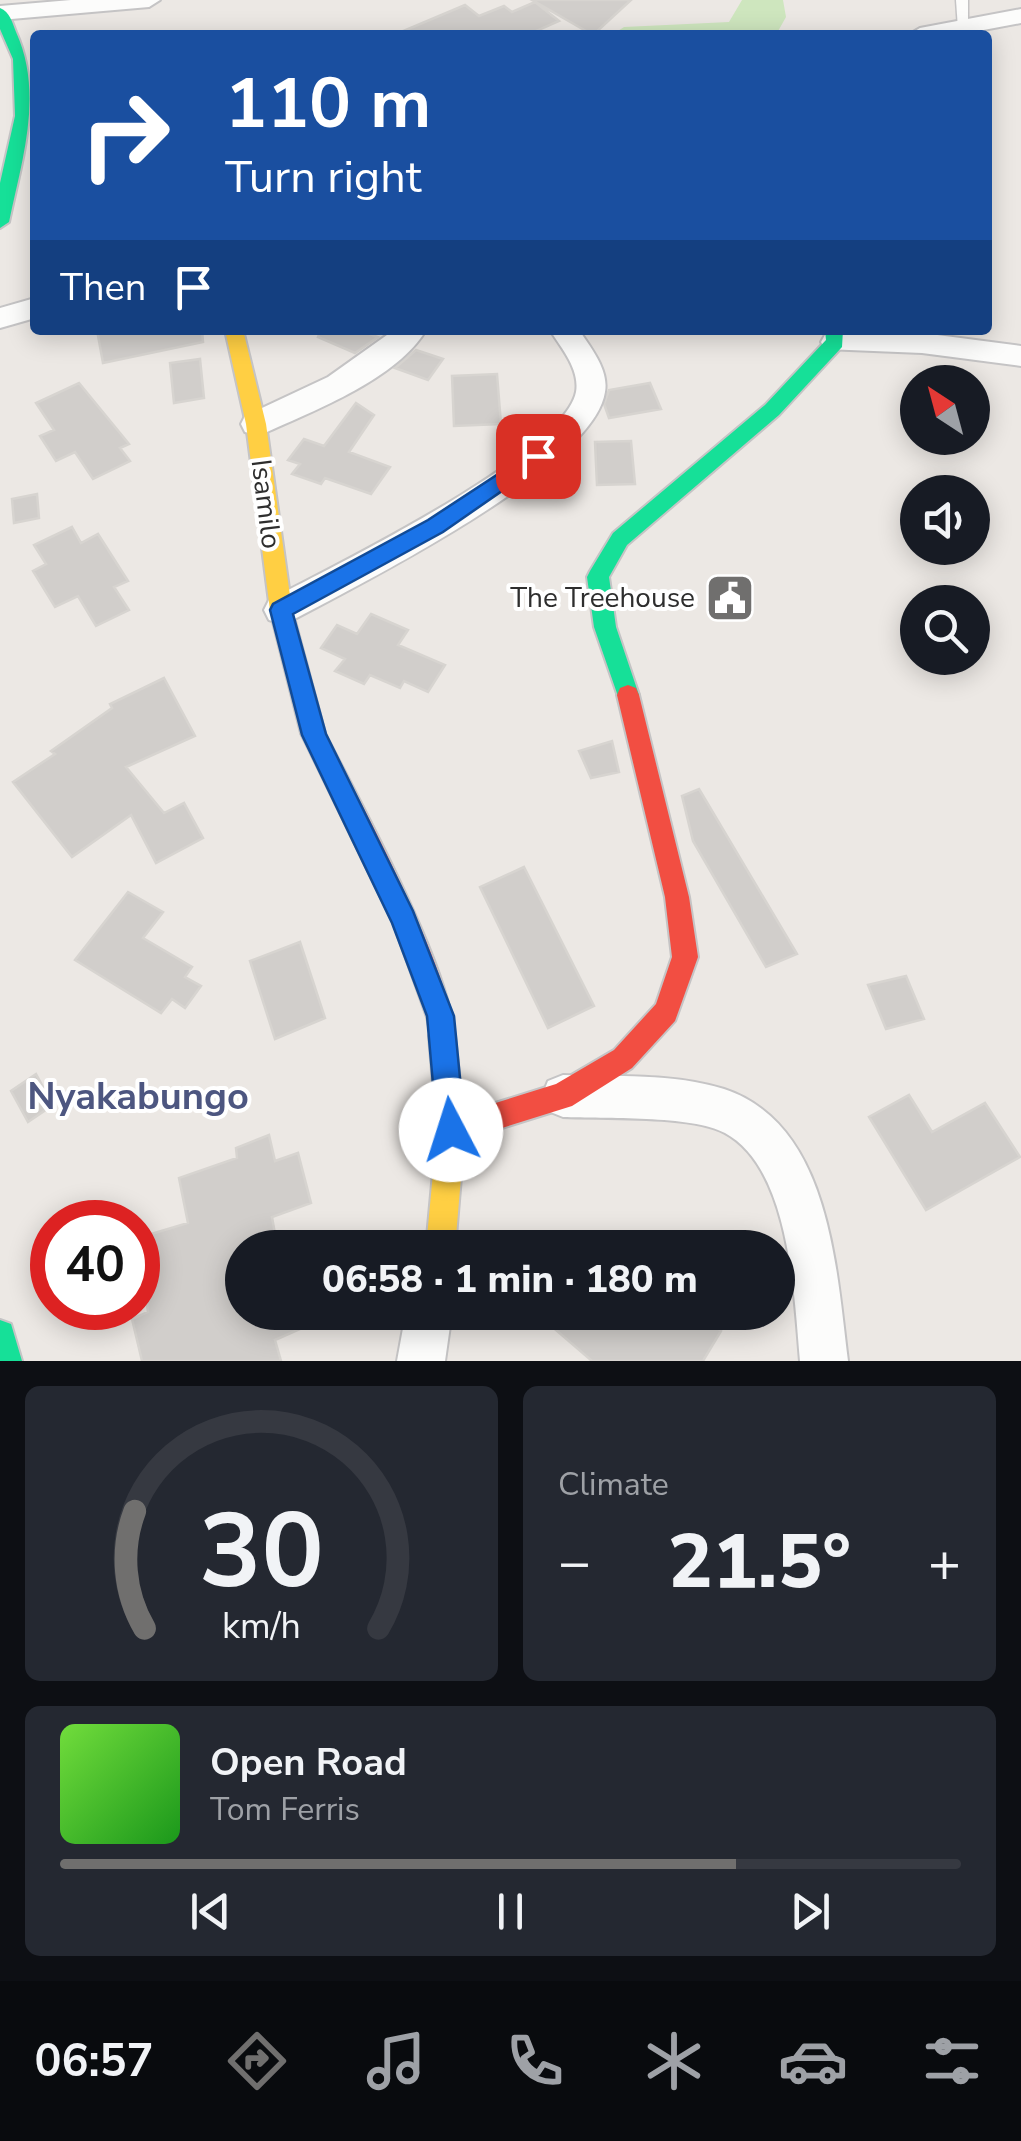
<!DOCTYPE html>
<meta charset="utf-8">
<style>
:root{--surface:#171b24;--page:#242831;--text:#f1f3f6;--muted:#9ea1a6;--line:#363941;--accent:#706f6e}
body{margin:0;font-family:"Nunito Sans",sans-serif;background:var(--page);color:var(--text);height:100vh;display:flex;flex-direction:column;font-size:38px;white-space:nowrap}
*{box-sizing:border-box;margin:0}
p{font-size:32px;color:var(--muted)}
.icon{flex:none;width:55px;height:55px;fill:none;stroke:currentColor;stroke-width:2;stroke-linecap:round;stroke-linejoin:round}
.map{position:relative;height:1361px;overflow:hidden}
.side{display:flex;flex-direction:column;gap:25px;padding:25px;background:#0d0f14;flex:1}
.side>*{flex:none}
.guide{position:absolute;left:30px;top:30px;width:962px;height:305px;border-radius:10px;box-shadow:0 5px 25px #0003;background:#1a4fa0;color:#fff;overflow:hidden}
.needle{width:65px;rotate:324deg}
.tools{position:absolute;left:900px;top:365px;display:grid;gap:20px}
.tools a{display:grid;place-items:center;width:90px;height:90px;border-radius:50%;background:var(--surface);box-shadow:0 5px 25px #0003;font-size:50px}
.speed{position:absolute;left:30px;top:1200px;display:flex;gap:20px;font-size:50px;font-weight:700;text-align:center}
.speed>*{display:grid;place-content:center;width:130px;height:130px;border-radius:50%;background:var(--surface);box-shadow:0 5px 25px #0003;line-height:1}
.speed .limit{border:15px solid #d22;background:#fff;color:#111}
.pin{position:absolute;display:grid;place-items:center;width:85px;height:85px;color:#fff;margin:-42px;border-radius:20px;box-shadow:0 5px 15px #0006}
.me{position:absolute;width:110px;margin:-55px;rotate:355deg;stroke-linejoin:round;filter:drop-shadow(0 0 8px #0008)}
.turn{display:flex;align-items:center;gap:35px;height:210px;padding:0 30px;font-size:45px}
.turn .icon{width:130px;height:130px;stroke-width:2.5}
.turn b{display:block;font-size:70px;line-height:85px}
.then{display:flex;align-items:center;height:95px;padding:0 30px;background:#0003;gap:20px;font-size:38px}
.big{font-size:75px;font-weight:800;line-height:1.1}
.side .widget{flex:1;display:flex;flex-direction:column;justify-content:center;gap:15px;min-width:0;padding:0 35px;border-radius:15px;background:var(--page)}
.side .dial{align-items:center;gap:0}
.dial svg{height:260px;overflow:visible;fill:none;stroke:var(--line);stroke-width:7;stroke-linecap:round;text-anchor:middle}
.dial text{fill:var(--text);stroke:none}
.song{display:flex;align-items:center;gap:30px}
.cover{width:120px;height:120px;border-radius:15px;background:linear-gradient(135deg,hsl(100 70% 55%),hsl(120 70% 35%))}
.played{height:10px;border-radius:5px;background:linear-gradient(90deg,var(--accent) 75%,var(--line) 75%)}
.keys{display:flex;justify-content:space-around;direction:ltr}
.heat{display:flex;justify-content:space-between;align-items:center;font-size:55px;direction:ltr}
.side .tiles{flex:1;display:grid;gap:25px;grid-template-columns:1fr 1fr}
.widget:last-child{grid-column:span 2}
.trip{position:absolute;left:225px;top:1230px;width:570px;height:100px;border-radius:50px;background:var(--surface);box-shadow:0 5px 25px #0003;font-weight:800;line-height:100px;text-align:center}
.menu{display:flex;height:160px;justify-content:space-around;align-items:center;background:#090b0e;color:var(--muted)}
.menu .icon{width:70px;height:70px}
.menu .selected{color:var(--accent)}
.menu b{font-size:45px;color:var(--text)}
.map>svg:first-child{display:block}
.green{fill:#cee6be}
.building{fill:#d1cecb;stroke:#d7d4d0;stroke-width:2.5}
.lines{fill:none;stroke-linecap:round;stroke-linejoin:round}
.lane-casing{stroke:#c5c4c5;stroke-width:3}
.street-casing{stroke:#c5c4c5;stroke-width:4}
.fast-casing{stroke:#c5c4c5;stroke-width:4}
.slow-casing{stroke:#c5c4c5;stroke-width:4}
.jam-casing{stroke:#c5c4c5;stroke-width:4}
.lane{fill:#fcfcfb;fill-rule:evenodd}
.street{fill:#fcfcfb;fill-rule:evenodd}
.fast{fill:#16e098;fill-rule:evenodd}
.slow{fill:#ffcf43;fill-rule:evenodd}
.jam{fill:#f24e42;fill-rule:evenodd}
.route{fill:#1a73e8;stroke:#114b97;stroke-width:2.5}
.labels{text-anchor:middle;dominant-baseline:central;stroke-width:8;stroke-linejoin:round;paint-order:stroke}
.street-label{font-size:28px;fill:#2e2e2e;stroke:#fff}
.poi-label{font-size:28px;fill:#2e2e2e;stroke:#fff;text-anchor:end}
.near-quarter-label{font-size:38px;font-weight:bold;fill:#4d5680;stroke:#fff}
</style>
<div class="map">
<svg width="1021" height="1361" viewBox="0 0 1021 1361">
<rect width="100%" height="100%" fill="#ece8e4"/>
<!-- green -->
<path class="green" d="M 742,0 L 783,0 L 786,17 L 777,33 L 612,35 L 624,27 L 729,22 Z"/>
<!-- building -->
<path class="building" d="M 532,0 L 631,0 L 593,35 Z
M 535,2 L 559,21 L 536,31 L 541,35 L 394,35 L 465,5 L 479,16 L 504,6 L 512,12 Z
M 97,330 L 202,330 L 203,342 L 103,363 Z
M 321,330 L 358,330 L 378,337 L 355,353 L 318,337 Z
M 416,350 L 443,359 L 428,380 L 395,368 Z
M 200,359 L 204,398 L 174,403 L 170,363 Z
M 497,374 L 501,424 L 454,426 L 452,376 Z
M 79,383 L 129,444 L 120,448 L 130,461 L 93,479 L 75,452 L 56,461 L 40,436 L 54,430 L 36,403 Z
M 650,383 L 661,409 L 609,418 L 604,404 L 609,390 Z
M 356,403 L 374,415 L 349,452 L 390,467 L 371,494 L 325,478 L 321,484 L 292,474 L 300,464 L 288,460 L 304,439 L 324,446 Z
M 631,441 L 635,484 L 597,485 L 595,442 Z
M 37,494 L 39,518 L 14,523 L 12,499 Z
M 72,527 L 81,543 L 98,534 L 128,581 L 114,587 L 129,610 L 96,626 L 78,596 L 55,607 L 33,571 L 46,564 L 34,545 Z
M 371,614 L 408,630 L 398,645 L 445,665 L 428,692 L 404,681 L 400,688 L 370,675 L 364,684 L 335,671 L 345,659 L 321,648 L 337,625 L 357,634 Z
M 164,678 L 195,736 L 126,767 L 164,813 L 184,803 L 203,838 L 156,863 L 131,815 L 72,857 L 13,782 L 55,754 L 51,751 L 112,708 L 110,704 Z
M 612,741 L 619,772 L 591,778 L 579,751 Z
M 699,789 L 797,954 L 766,967 L 693,841 L 682,796 Z
M 524,867 L 594,1006 L 548,1028 L 480,887 Z
M 128,892 L 163,912 L 143,938 L 192,967 L 185,977 L 201,986 L 185,1008 L 172,999 L 161,1013 L 75,960 Z
M 300,942 L 325,1018 L 275,1039 L 250,961 Z
M 906,976 L 924,1019 L 886,1029 L 868,985 Z
M 36,1074 L 53,1105 L 28,1122 L 11,1091 Z
M 909,1095 L 932,1132 L 985,1103 L 1020,1157 L 926,1210 L 869,1117 Z
M 269,1135 L 275,1161 L 298,1153 L 311,1203 L 272,1217 L 275,1234 L 242,1246 L 242,1312 L 338,1312 L 275,1340 L 281,1361 L 142,1361 L 132,1319 L 148,1312 L 138,1238 L 188,1223 L 179,1178 L 237,1158 L 236,1148 Z
M 535,1312 L 697,1312 L 721,1331 L 703,1361 L 592,1361 Z"/>
<g class="lines">
<!-- lane casing -->
<g class="lane-casing">
<path id="lane" d="M 956,0 L 968,0 L 968,31 L 958,29 Z"/>
</g>
<!-- street casing -->
<g class="street-casing">
<path id="street" d="M 71,0 L 160,0 L 149,7 L 0,20 L 0,6 Z
M 1021,9 L 1021,23 L 957,35 L 908,35 L 920,28 Z
M 35,298 L 35,318 L 0,328 L 0,308 Z
M 394,330 L 426,330 C 398,378 316,410 267,432 L 256,435 L 245,432 L 241,424 L 245,416 L 328,377 Z
M 550,330 L 579,330 C 591,348 609,370 605,392 C 594,468 360,584 293,620 L 281,624 L 269,620 L 264,610 L 269,600 C 328,569 564,454 576,392 C 580,369 561,348 550,330 Z
M 835,332 L 922,333 L 1021,346 L 1021,366 L 922,353 L 825,349 L 821,342 L 825,335 Z
M 563,1075 C 615,1077 674,1073 724,1089 C 830,1124 836,1267 848,1361 L 800,1361 C 794,1295 790,1168 725,1133 C 692,1115 603,1119 563,1117 L 548,1111 L 542,1096 L 548,1081 Z
M 406,1312 L 452,1312 L 445,1361 L 397,1361 Z"/>
</g>
<!-- fast casing -->
<g class="fast-casing">
<path id="fast" d="M 0,8 C 10,12 12,22 16,32 C 44,94 22,159 9,222 L 0,228 L 0,183 L 15,116 L 13,59 L 0,29 Z
M 825,330 L 843,330 L 842,347 L 779,415 L 627,545 L 609,577 L 616,627 L 639,695 L 636,702 L 628,705 L 620,702 L 594,627 L 587,577 L 590,571 L 613,533 L 765,405 L 826,340 Z
M 0,1320 L 11,1324 L 22,1361 L 0,1361 Z"/>
</g>
<!-- slow casing -->
<g class="slow-casing">
<path id="slow" d="M 225,330 L 243,330 L 266,424 L 292,610 L 325,733 L 321,740 L 313,743 L 305,740 L 301,733 L 270,610 L 246,424 Z
M 442,1023 L 451,1027 L 455,1036 L 465,1130 L 455,1248 L 426,1248 L 437,1130 L 429,1036 L 433,1027 Z"/>
</g>
<!-- jam casing -->
<g class="jam-casing">
<path id="jam" d="M 628,685 L 636,688 L 639,695 L 689,897 L 698,957 L 675,1021 L 632,1068 L 572,1106 L 451,1144 L 441,1140 L 437,1130 L 441,1120 L 556,1084 L 614,1050 L 656,1004 L 672,957 L 665,897 L 617,695 L 620,688 Z
M 313,723 L 321,726 C 347,777 470,1001 451,1045 L 442,1049 L 433,1045 L 427,1017 L 393,922 L 301,733 L 305,726 Z"/>
</g>
<!-- lane -->
<use href="#lane" class="lane"/>
<!-- street -->
<use href="#street" class="street"/>
<!-- fast -->
<use href="#fast" class="fast"/>
<!-- slow -->
<use href="#slow" class="slow"/>
<!-- jam -->
<use href="#jam" class="jam"/>
</g>
<!-- route -->
<path class="route" d="M 538,448 L 545,450 L 545,461 L 443,532 L 293,614 L 326,734 L 413,911 L 454,1016 L 465,1130 L 461,1139 L 451,1143 L 441,1139 L 437,1130 L 427,1016 L 392,923 L 302,735 L 270,610 L 273,604 L 428,520 Z"/>
<!-- icons -->
<defs>
<g id="civic-square" transform="scale(2.5)"><rect x="-9" y="-9" width="18" height="18" rx="4" fill="#706f6e" stroke="#fff"/><path d="M-.6-6.5H3V-4.5H.6V-3L4-1V1h2V6H-6V1h2V-1L-.6-3ZM-1.2 2.5V6h2.4V2.5Z" fill="#fff"/></g>
</defs>
<g fill-rule="evenodd">
<use href="#civic-square" x="730" y="598"/>
</g>
<g class="labels">
<!-- street labels -->
<g class="street-label">
<text transform="translate(266 504) rotate(83)">Isamilo</text>
</g>
<!-- poi labels -->
<g class="poi-label">
<text x="695" y="598">The Treehouse</text>
</g>
<!-- near-quarter labels -->
<g class="near-quarter-label">
<text x="138" y="1096">Nyakabungo</text>
</g>
</g>
</svg>
<div class="tools">
<a><svg class="needle" viewBox="-14 -14 28 28"><path d="M0-13l5 13h-10z" fill="#e53935"/><path d="M0 13l5-13h-10z" fill="#9ea1a6"/></svg></a>
<a><svg class="icon" aria-label="sound" viewBox="0 0 24 24"><path d="M4 9h4l5-4v14l-5-4H4zM17 9q2 3 0 6"/></svg></a>
<a><svg class="icon" aria-label="search" viewBox="0 0 24 24"><circle cx="10" cy="10" r="6"/><path d="M15 15l6 6"/></svg></a>
</div>
<div class="speed"><div class="limit">40</div></div>
<div class="pin" style="left:538px;top:456px;background:#d93025"><svg class="icon" aria-label="arrive" viewBox="0 0 24 24"><path d="M6 21V4h12l-3 4 3 4H6"/></svg></div>
<svg class="me" style="left:451px;top:1130px" viewBox="-20 -20 40 40"><circle r="19" fill="#fff"/><path d="M0-13L10 11 0 6-10 11z" fill="#1a73e8"/></svg>
<div class="trip">06:58 · 1 min · 180 m</div>
<div class="guide">
<div class="turn"><svg class="icon" aria-label="right" viewBox="0 0 24 24"><path d="M7 20v-9h11M14 6l5 5-5 5"/></svg><div><b>110 m</b>Turn right</div></div>
<div class="then">Then<svg class="icon" aria-label="arrive" viewBox="0 0 24 24"><path d="M6 21V4h12l-3 4 3 4H6"/></svg></div>
</div>
</div>
<section class="side">
<div class="tiles">
<div class="widget dial"><svg viewBox="0 0 100 80">
<path d="M14 69A42 42 0 1 1 86 69"/>
<path d="M14 69A42 42 0 0 1 11 33" stroke="#706f6e"/>
<text x="50" y="56" font-size="32" font-weight="700">30</text>
<text x="50" y="72" font-size="11">km/h</text>
</svg></div>
<div class="widget"><p>Climate</p>
<div class="heat"><a>−</a><b class="big">21.5°</b><a>+</a></div>
</div>
<div class="widget">
<div class="song"><i class="cover"></i><div><b>Open Road</b><p>Tom Ferris</p></div></div>
<div class="played"></div>
<div class="keys"><svg class="icon" aria-label="previous" viewBox="0 0 24 24"><path d="M18 5L8 12l10 7zM5 5v14"/></svg><svg class="icon" aria-label="pause" viewBox="0 0 24 24"><path d="M8 5v14M16 5v14"/></svg><svg class="icon" aria-label="next" viewBox="0 0 24 24"><path d="M6 5l10 7-10 7zM19 5v14"/></svg></div>
</div>
</div>
</section>
<nav class="menu">
<b>06:57</b>
<svg class="icon selected" aria-label="directions" viewBox="0 0 24 24"><path d="M12 3l9 9-9 9-9-9zM9 14v-3h6M13 9l2 2-2 2"/></svg>
<svg class="icon" aria-label="music" viewBox="0 0 24 24"><path d="M9 18V5l10-2v13"/><circle cx="6" cy="18" r="3"/><circle cx="16" cy="16" r="3"/></svg>
<svg class="icon" aria-label="phone" viewBox="0 0 24 24"><path d="M5 4h4l2 5-3 2q2 4 5 5l2-3 5 2v4C11 20 4 13 5 4z"/></svg>
<svg class="icon" aria-label="climate" viewBox="0 0 24 24"><path d="M12 3v18M4 7l16 10M4 17L20 7"/></svg>
<svg class="icon" aria-label="car" viewBox="0 0 24 24"><path d="M5 17H2v-5l4-1 3-4h7l3 4 3 1v5h-3M9 17h6M6 11h13"/><circle cx="7" cy="17" r="2"/><circle cx="17" cy="17" r="2"/></svg>
<svg class="icon" aria-label="filters" viewBox="0 0 24 24"><path d="M4 7h16M4 17h16"/><circle cx="9" cy="7" r="2"/><circle cx="15" cy="17" r="2"/></svg>
</nav>
